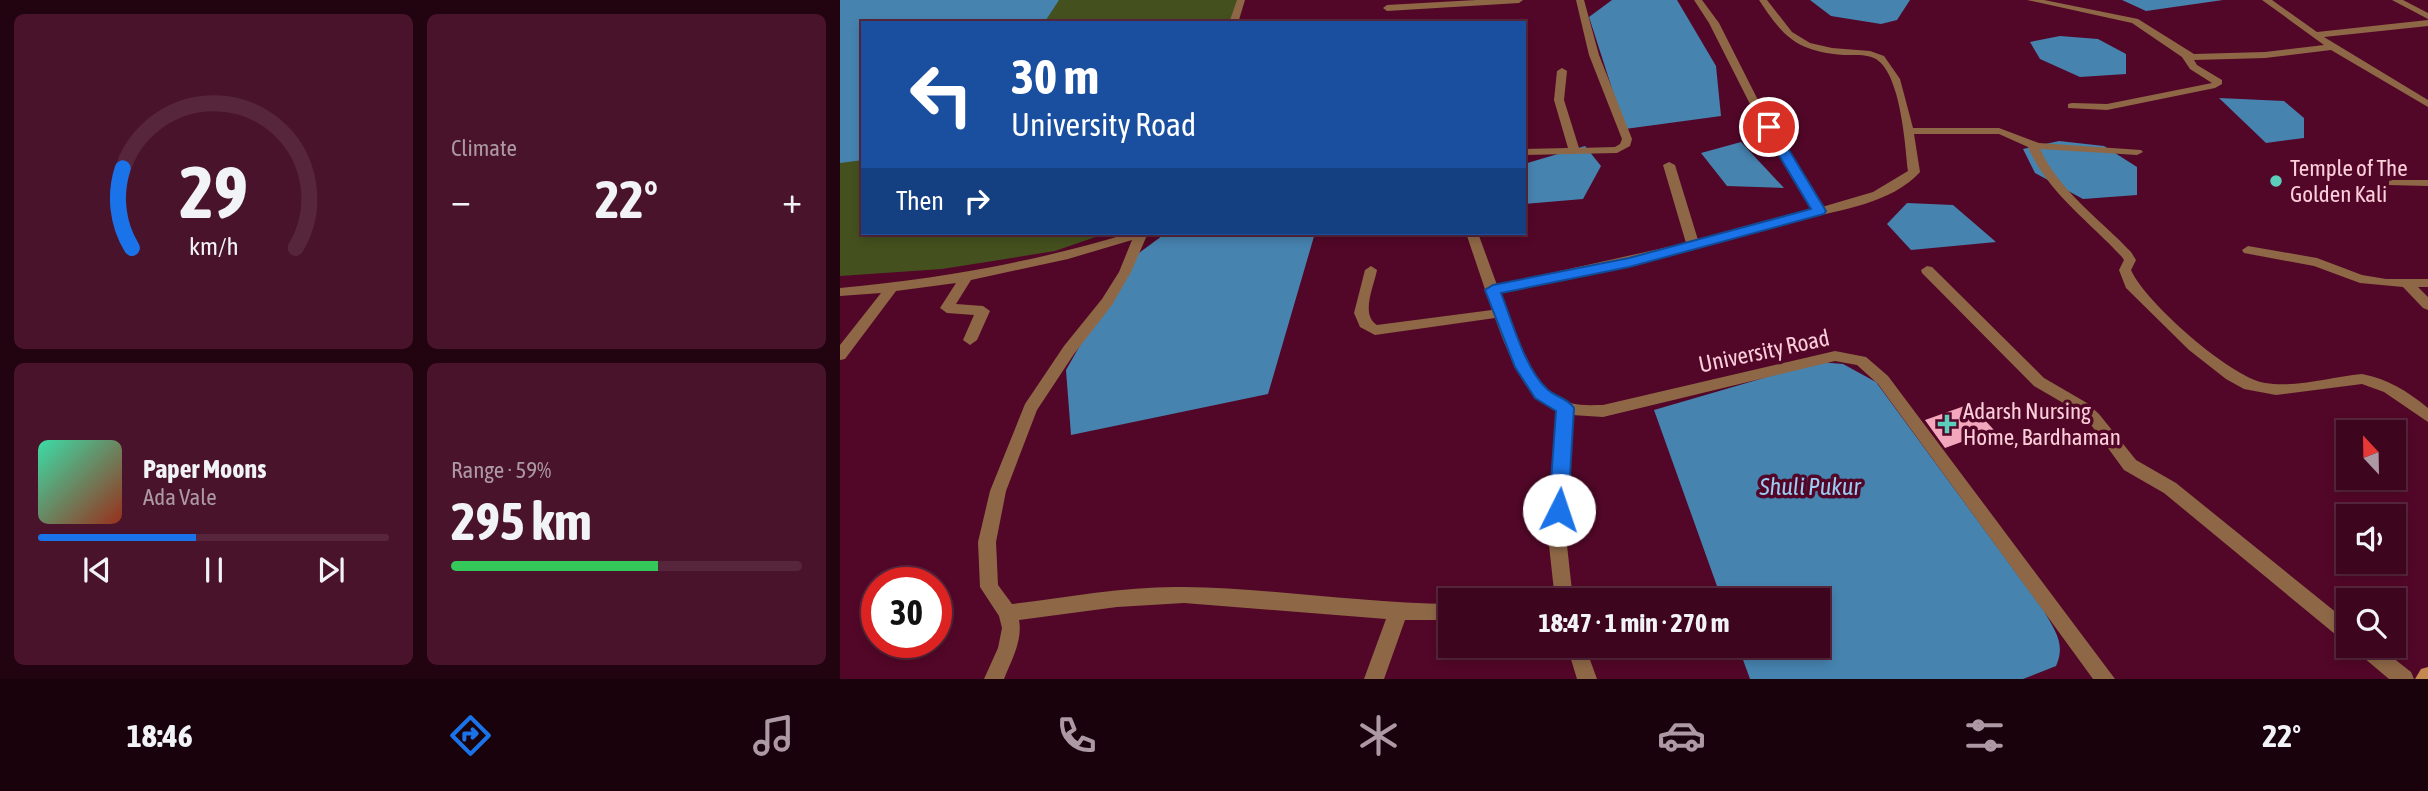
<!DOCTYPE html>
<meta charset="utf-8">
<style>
:root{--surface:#3e051e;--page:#49132b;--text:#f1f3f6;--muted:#ad99a4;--line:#57263c;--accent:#1a73e8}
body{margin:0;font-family:"Asap Condensed",sans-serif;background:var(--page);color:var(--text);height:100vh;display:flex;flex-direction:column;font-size:26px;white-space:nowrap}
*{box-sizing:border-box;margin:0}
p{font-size:23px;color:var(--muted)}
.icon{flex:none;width:38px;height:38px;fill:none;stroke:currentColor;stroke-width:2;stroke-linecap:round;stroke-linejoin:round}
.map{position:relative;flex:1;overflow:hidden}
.panel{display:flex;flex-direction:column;gap:14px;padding:14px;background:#220310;width:840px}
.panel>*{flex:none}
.hud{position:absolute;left:21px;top:21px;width:665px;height:214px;border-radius:0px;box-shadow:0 4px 10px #0003,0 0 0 2px var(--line);background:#1a4fa0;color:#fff;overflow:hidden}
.needle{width:46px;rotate:338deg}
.buttons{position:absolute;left:1496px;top:420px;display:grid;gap:14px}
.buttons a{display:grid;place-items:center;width:70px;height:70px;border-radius:0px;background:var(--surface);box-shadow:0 4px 10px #0003,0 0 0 2px var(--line);font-size:35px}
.speed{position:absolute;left:21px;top:567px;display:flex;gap:14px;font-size:35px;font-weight:700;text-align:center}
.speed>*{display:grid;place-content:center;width:91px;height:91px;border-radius:50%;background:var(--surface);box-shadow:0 4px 10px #0003,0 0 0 2px var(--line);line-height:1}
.speed .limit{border:10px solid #d22;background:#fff;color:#111}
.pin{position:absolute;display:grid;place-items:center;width:60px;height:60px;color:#fff;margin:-30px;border:4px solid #fff;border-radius:50%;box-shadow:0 2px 7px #0007}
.me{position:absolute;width:77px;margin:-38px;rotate:4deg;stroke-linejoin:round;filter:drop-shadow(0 0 5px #0008)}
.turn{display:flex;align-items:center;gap:24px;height:147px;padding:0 35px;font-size:32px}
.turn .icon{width:91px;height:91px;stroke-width:2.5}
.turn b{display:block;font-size:49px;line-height:60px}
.then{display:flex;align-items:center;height:66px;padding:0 35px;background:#0003;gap:14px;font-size:26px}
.big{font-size:52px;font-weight:700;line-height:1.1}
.panel .widget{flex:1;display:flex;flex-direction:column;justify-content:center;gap:10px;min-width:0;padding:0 24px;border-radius:10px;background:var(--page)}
.panel .dial{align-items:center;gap:0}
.dial svg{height:182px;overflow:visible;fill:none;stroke:var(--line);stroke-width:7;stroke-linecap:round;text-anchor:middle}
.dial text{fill:var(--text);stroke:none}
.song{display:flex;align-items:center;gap:21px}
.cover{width:84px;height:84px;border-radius:10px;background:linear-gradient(135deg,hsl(160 70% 55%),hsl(10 70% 35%))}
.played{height:7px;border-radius:4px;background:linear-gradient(90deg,var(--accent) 45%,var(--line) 45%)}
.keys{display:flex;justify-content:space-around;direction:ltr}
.heat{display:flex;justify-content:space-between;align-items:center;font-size:38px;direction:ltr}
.charge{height:10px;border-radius:5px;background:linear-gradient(90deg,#34c759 59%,var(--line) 0)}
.panel .tiles{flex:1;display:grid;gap:14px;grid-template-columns:repeat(2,1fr)}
.trip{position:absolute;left:598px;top:588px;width:392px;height:70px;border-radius:0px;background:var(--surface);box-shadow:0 4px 10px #0003,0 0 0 2px var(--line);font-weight:700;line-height:70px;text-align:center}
.dock{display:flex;height:112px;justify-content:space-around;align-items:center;background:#19020c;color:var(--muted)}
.dock .icon{width:49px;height:49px}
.dock .current{color:var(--accent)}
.dock b{font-size:32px;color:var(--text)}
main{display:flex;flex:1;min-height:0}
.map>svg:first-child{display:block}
.green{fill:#44511e}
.water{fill:#4683af}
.building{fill:#f3a7bc}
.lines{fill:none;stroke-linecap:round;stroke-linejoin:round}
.street{fill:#8e6846;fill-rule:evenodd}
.secondary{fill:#c68851;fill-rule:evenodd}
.route{fill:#1a73e8;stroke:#114b97;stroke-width:2}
.poi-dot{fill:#5bcebc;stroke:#530728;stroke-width:2.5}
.labels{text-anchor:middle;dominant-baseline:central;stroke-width:7;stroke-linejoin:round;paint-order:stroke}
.poi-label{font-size:23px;fill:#fcced9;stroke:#530728;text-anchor:start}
.street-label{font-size:23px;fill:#fcced9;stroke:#530728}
.water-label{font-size:24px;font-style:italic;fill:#9bccf2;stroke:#530728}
</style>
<main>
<section class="panel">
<div class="tiles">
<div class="widget dial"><svg viewBox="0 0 100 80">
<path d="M14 69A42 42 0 1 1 86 69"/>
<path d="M14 69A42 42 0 0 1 10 34" stroke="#1a73e8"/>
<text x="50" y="56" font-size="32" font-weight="700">29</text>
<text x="50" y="72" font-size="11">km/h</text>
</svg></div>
<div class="widget"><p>Climate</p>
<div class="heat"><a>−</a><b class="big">22°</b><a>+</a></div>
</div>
<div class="widget">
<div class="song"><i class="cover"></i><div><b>Paper Moons</b><p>Ada Vale</p></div></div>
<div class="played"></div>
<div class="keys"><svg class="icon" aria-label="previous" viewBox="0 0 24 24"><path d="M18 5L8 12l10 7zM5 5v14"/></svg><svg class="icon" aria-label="pause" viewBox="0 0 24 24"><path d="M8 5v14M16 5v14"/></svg><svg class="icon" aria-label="next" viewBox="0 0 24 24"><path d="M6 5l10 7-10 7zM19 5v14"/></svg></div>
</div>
<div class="widget"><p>Range · 59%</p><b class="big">295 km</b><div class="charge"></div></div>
</div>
</section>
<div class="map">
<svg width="1588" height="679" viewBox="0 0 1588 679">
<rect width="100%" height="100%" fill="#530728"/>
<!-- green -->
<path class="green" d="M 0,0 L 400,0 L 395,23 L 23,23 L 23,233 L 267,233 L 215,251 L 102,269 L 0,276 Z"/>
<!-- water -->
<path class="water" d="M 0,0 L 219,0 L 204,23 L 23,23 L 23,160 L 0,163 Z
M 772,0 L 837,0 L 876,66 L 881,116 L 785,129 L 749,17 Z
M 970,0 L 1070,0 L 1057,20 L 1041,24 L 991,16 Z
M 1282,0 L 1383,0 L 1306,11 Z
M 1220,36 L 1258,39 L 1286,54 L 1286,74 L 1240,77 L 1200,59 L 1190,42 Z
M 1379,98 L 1444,101 L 1464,118 L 1464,138 L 1426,143 Z
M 1219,141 L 1264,146 L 1297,167 L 1297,195 L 1243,199 L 1195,173 L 1183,149 Z
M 901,142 L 944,188 L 887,186 L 861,153 Z
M 745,146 L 761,166 L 743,199 L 684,204 L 684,164 Z
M 1067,203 L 1113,205 L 1156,242 L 1071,250 L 1047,224 Z
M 326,233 L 475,233 L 428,394 L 231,435 L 226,370 L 288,261 Z
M 979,362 L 1003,364 L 1036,382 L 1204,611 C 1215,631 1226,644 1216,666 L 1183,679 L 910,679 L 898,646 L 978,646 L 978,600 L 882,600 L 814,410 Z"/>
<!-- building -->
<path class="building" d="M 1130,404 L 1154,430 L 1105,448 L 1085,420 Z"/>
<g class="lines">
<!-- street -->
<path class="street" d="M 397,0 L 405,0 L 398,23 L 389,23 Z
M 636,0 L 683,0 L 679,3 L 547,11 L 543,8 L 547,5 Z
M 736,0 L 744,0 L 759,55 L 792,139 L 790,146 L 777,153 L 684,155 L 684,149 L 728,148 L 714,100 L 717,71 L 722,68 L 727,71 L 724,100 L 739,148 L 775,147 L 780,144 L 782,139 L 749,55 Z
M 854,0 L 862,0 L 879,23 L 921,106 L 982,207 L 1033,192 L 1068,171 C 1065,144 1061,75 1036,59 C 1028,54 1014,55 1004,55 C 957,51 944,38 919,0 L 927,0 L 952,32 L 970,43 L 992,48 L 1030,51 L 1044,56 L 1060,79 L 1073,128 L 1159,128 L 1199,143 L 1301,150 L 1303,152 L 1297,155 L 1200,149 C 1220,192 1260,219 1291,252 L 1296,260 L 1291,270 C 1304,301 1391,378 1425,383 C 1456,388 1491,377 1522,374 C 1548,379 1567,391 1588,408 L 1588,422 L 1544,392 L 1522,384 L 1436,395 L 1404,389 L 1386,379 L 1349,350 L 1286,288 L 1279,270 L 1284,260 L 1282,257 C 1249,221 1208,193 1188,147 L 1159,134 L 1074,134 L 1080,172 C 1051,204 1001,209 962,220 C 862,248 762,272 660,293 C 671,327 690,393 730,403 C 741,406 753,405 763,405 L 995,351 L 1026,357 L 1048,376 L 1275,679 L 1253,679 L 1038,384 L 1017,365 L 995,361 L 763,417 L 732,415 L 726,536 L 733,600 L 715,600 L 708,536 L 717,411 C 683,391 668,355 655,318 L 535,335 L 520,327 L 514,313 L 525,270 L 531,266 L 537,270 C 534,286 520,315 537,325 L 652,310 L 626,233 L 638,233 L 657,285 L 846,243 L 823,165 L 829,162 L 835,165 L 858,240 L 972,210 L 911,106 L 869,23 Z
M 1187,0 L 1204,0 L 1298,19 L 1354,54 L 1425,52 L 1484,45 L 1422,0 L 1432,0 L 1477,32 L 1588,20 L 1588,26 L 1484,37 L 1588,100 L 1588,107 L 1491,50 L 1425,58 L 1354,60 L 1357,65 L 1382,80 L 1382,84 L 1375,88 L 1267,110 L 1228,108 L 1228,104 L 1232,103 L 1267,104 L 1372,83 L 1350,69 L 1342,57 L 1292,23 Z
M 1552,0 L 1563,0 L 1588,13 L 1588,19 Z
M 1553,180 L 1588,180 L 1588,186 L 1549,185 L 1549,181 Z
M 290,233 L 308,233 L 291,272 L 272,305 L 234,354 L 197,410 L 166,491 L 156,542 L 158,585 L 172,604 C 229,597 286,586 343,587 C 432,588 521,603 611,604 L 611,620 L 565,620 L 544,679 L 524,679 L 546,619 L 344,603 L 277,607 L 179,620 C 183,640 171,661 164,679 L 144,679 L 158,648 L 162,628 L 159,616 L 140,587 L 138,542 L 150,491 L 185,404 L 224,346 L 262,299 L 279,272 L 292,240 L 228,259 L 131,280 L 116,304 L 143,306 L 150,311 L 137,340 L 130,345 L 123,340 L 134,315 L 107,313 L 100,308 L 116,283 L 56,291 L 5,359 L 0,360 L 0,345 L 41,293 L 0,296 L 0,288 C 98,279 195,262 290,233 Z
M 1408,246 L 1477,258 L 1522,275 L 1546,279 L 1588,279 L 1588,287 L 1578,287 L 1588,297 L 1588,310 L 1583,308 L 1563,287 L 1520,283 L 1474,266 L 1404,253 L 1402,250 Z
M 1087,266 L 1092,267 L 1204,378 L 1247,403 L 1259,414 L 1296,460 L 1336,483 L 1508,622 L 1508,642 L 1501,639 L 1324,493 L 1284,470 L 1249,422 L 1237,411 L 1194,386 L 1082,273 L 1081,270 Z
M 727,646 L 745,646 L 757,679 L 737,679 Z
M 1515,646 L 1538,646 L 1571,672 L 1574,679 L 1549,679 L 1517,652 Z"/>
<!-- secondary -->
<path class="secondary" d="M 1588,667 L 1588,679 L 1575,679 L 1581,669 Z"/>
</g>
<!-- route -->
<path class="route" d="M 929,123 L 935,127 L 986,211 L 984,214 L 789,267 L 661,293 C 672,321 685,369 707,389 C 715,397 728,398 734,408 L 728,510 L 725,516 L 719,518 L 712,516 L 709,510 L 716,411 L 695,398 L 675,367 L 645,290 L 653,285 L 789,258 L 971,209 L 922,127 Z"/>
<!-- markers -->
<g class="poi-dot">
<circle cx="1436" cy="181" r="7"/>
<path d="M1103.5 413.5h7v7h7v7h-7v7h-7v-7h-7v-7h7z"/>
</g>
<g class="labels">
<!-- poi labels -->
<g class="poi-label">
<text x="1450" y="168">Temple of The<tspan x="1450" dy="26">Golden Kali</tspan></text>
<text x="1123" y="411">Adarsh Nursing<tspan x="1123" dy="26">Home, Bardhaman</tspan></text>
</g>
<!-- street labels -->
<g class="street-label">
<text transform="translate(924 351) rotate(-12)">University Road</text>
</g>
<!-- water labels -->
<g class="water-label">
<text x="970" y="486">Shuli Pukur</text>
</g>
</g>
</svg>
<div class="buttons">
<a><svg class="needle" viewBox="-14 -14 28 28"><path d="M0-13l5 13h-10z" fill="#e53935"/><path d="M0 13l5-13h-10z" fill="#ad99a4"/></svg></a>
<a><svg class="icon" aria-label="sound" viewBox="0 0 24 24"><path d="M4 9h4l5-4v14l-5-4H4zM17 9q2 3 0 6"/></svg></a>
<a><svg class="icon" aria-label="search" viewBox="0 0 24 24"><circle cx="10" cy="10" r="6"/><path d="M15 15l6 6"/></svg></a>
</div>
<div class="speed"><div class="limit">30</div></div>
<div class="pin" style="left:929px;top:127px;background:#d93025"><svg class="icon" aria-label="arrive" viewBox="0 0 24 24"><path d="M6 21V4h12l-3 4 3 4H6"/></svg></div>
<svg class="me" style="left:719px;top:510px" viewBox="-20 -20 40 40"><circle r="19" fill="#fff"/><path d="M0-13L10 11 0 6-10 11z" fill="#1a73e8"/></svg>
<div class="trip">18:47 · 1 min · 270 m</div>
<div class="hud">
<div class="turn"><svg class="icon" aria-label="left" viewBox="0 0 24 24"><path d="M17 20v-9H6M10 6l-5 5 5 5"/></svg><div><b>30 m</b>University Road</div></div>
<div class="then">Then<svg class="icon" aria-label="right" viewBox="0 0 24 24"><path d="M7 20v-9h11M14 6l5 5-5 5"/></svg></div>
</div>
</div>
</main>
<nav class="dock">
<b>18:46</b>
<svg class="icon current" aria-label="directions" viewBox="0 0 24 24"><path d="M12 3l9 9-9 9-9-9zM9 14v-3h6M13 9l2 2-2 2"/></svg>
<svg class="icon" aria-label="music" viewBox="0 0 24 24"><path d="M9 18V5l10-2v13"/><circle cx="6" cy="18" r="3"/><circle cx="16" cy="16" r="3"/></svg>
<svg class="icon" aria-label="phone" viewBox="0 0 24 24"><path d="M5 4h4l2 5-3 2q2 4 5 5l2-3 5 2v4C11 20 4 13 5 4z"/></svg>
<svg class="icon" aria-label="climate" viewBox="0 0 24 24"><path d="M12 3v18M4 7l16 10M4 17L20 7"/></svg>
<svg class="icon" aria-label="car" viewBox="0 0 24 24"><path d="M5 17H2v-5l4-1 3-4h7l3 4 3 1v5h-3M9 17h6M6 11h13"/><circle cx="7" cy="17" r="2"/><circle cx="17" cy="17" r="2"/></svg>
<svg class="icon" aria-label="filters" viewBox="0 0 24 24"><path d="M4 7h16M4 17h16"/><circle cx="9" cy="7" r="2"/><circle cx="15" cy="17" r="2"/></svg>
<b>22°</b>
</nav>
